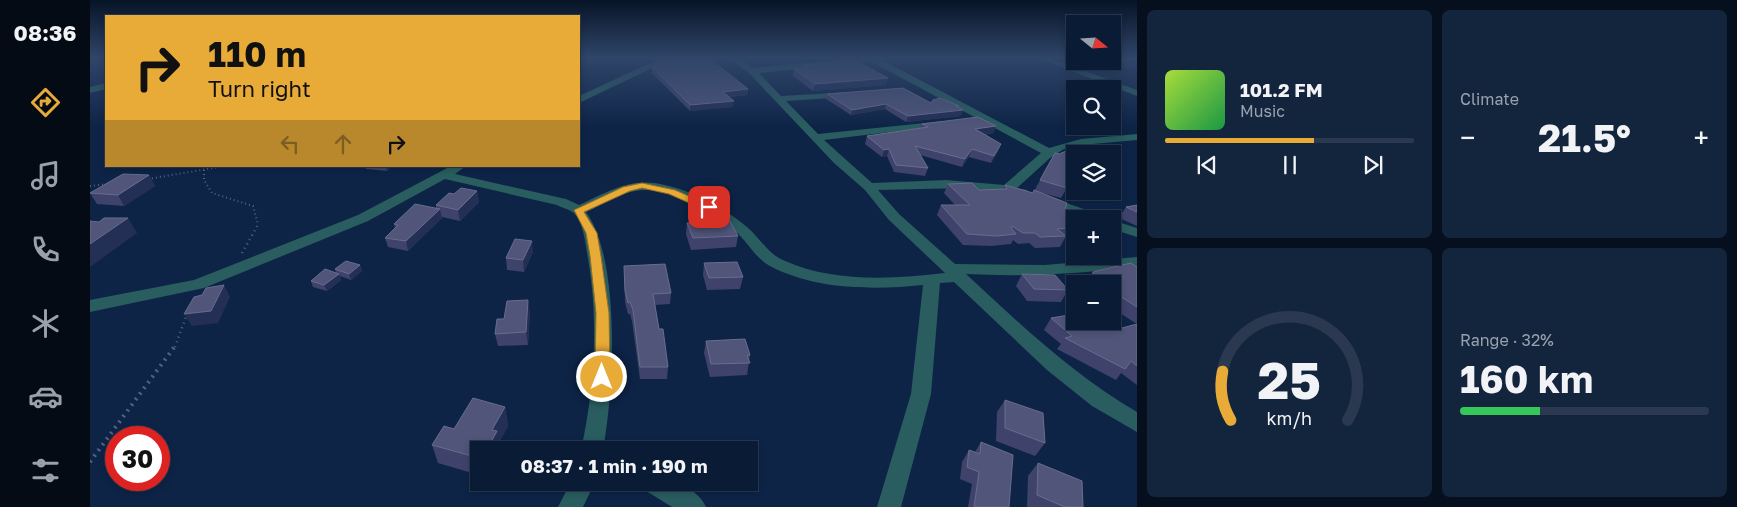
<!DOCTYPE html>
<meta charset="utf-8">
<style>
:root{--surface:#0a1b35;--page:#13243d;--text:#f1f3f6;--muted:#99a1ad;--line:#2a3950;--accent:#e8ab37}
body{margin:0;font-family:"Golos Text",sans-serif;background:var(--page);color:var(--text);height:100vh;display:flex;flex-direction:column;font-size:19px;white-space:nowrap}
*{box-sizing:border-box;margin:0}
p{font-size:16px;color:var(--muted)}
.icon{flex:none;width:28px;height:28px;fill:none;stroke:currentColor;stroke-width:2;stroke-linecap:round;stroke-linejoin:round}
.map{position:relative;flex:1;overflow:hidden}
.drawer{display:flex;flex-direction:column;gap:10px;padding:10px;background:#060f1d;width:600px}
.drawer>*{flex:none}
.guide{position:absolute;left:15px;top:15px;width:475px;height:152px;border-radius:0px;box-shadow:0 2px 8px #0003,0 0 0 1px var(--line);background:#e8ab37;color:#111;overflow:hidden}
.needle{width:32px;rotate:108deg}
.controls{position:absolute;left:976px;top:15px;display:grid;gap:10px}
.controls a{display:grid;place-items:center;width:55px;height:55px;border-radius:0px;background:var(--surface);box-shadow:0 2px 8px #0003,0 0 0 1px var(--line);font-size:25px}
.speed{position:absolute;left:15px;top:426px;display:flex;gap:10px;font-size:25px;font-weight:700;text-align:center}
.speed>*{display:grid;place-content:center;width:65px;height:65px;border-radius:50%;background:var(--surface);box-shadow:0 2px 8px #0003,0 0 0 1px var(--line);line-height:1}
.speed .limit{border:8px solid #d22;background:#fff;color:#111}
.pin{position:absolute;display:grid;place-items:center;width:42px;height:42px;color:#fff;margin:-21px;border-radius:10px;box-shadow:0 2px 8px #0006}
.me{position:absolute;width:55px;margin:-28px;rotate:0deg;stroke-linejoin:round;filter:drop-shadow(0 0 4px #0008)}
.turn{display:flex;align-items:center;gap:18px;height:105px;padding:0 20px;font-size:22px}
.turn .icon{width:65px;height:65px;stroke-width:2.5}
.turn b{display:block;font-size:35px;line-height:42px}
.lanes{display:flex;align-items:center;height:48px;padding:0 20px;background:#0003;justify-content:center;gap:25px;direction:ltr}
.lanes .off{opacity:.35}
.big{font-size:38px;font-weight:700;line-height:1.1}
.drawer .tile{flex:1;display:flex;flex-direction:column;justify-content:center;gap:8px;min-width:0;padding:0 18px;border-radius:8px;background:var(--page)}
.drawer .dial{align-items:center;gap:0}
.dial svg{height:130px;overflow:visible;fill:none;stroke:var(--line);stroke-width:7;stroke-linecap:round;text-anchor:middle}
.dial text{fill:var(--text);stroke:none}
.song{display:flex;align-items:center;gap:15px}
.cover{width:60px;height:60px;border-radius:8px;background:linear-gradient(135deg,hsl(80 70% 55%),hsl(140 70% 35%))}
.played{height:5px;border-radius:2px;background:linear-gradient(90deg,var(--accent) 60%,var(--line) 60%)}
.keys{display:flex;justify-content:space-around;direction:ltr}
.heat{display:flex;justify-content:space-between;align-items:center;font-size:28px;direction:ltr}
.charge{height:8px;border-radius:4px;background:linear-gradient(90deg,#34c759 32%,var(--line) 0)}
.drawer .tiles{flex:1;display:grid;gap:10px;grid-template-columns:repeat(2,1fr)}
.trip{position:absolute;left:380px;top:441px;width:288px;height:50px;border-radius:0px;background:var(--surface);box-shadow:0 2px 8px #0003,0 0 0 1px var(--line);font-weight:700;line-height:50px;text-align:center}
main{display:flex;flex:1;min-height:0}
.menu{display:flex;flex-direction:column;width:90px;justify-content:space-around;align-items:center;background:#040b15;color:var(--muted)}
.menu .icon{width:35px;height:35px}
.menu .selected{color:var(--accent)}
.menu b{font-size:22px;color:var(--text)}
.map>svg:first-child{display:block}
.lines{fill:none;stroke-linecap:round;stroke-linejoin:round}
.path-far2{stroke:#516380;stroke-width:2;stroke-dasharray:1 3;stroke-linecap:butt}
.path-far1{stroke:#516380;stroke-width:2.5;stroke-dasharray:1 4;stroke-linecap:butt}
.path{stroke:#516380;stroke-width:4;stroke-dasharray:2 5;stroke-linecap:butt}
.street{fill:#295d5f;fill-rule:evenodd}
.wall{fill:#3f436b}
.shaded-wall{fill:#242f56}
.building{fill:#51557a;stroke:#686d8e}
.route{fill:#e8ab37;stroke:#976f24}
</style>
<main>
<nav class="menu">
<b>08:36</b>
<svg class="icon selected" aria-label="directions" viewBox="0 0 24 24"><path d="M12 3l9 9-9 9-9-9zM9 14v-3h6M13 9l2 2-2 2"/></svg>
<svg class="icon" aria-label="music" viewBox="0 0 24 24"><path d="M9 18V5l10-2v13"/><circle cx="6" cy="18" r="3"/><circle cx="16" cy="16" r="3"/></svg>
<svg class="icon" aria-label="phone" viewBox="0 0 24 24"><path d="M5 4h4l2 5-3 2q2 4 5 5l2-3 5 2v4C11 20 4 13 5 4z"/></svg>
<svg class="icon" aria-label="climate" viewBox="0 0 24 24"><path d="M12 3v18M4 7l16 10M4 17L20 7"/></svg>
<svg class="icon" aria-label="car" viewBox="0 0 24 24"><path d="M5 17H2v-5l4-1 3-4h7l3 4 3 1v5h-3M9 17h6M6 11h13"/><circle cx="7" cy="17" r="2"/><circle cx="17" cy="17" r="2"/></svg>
<svg class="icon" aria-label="filters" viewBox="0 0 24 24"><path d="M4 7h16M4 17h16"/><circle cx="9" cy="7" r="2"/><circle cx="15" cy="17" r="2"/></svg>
</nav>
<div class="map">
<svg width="1047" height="507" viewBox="0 0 1047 507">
<rect width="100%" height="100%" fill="#0d2447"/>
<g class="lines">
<!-- path-far2 -->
<path class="path-far2" d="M 114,170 L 114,180 L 122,193 L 163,206 L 168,224
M 58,179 L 135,166
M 0,186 L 17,184"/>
<!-- path-far1 -->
<path class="path-far1" d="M 152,253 L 169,223
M 85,347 L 97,314"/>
<!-- path -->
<path class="path" d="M 0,462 L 85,346"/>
<!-- street -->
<path class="street" d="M 573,57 L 585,57 L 489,103 L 489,96 Z
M 638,57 L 648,57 L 663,68 L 774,57 L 796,57 L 792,60 L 959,148 L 991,139 L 1047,134 L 1047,140 L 991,145 L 974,149 L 960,158 L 927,188 L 937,190 L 938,193 L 932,197 L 875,188 L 788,190 L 809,214 L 865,264 L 955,265 L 1047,257 L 1047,267 C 990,274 933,277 876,274 C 930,324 983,375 1047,412 L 1047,432 L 1002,406 L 957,370 L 864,282 L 850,283 L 841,394 L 811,507 L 787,507 L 821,394 L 833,285 C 784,290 725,290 680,266 C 665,258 658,242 645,231 C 621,210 579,185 545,191 C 528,194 512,205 496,212 C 531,260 524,392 513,450 L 491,450 C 505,386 509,317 497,253 C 495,240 493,223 484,213 C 479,209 472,208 467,205 L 355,179 L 278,221 L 114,288 L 0,312 L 0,300 L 104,280 L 268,215 L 361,166 L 376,166 L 365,174 L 476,199 L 489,205 C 507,197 525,186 546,183 C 580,178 632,205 657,227 C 670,238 677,253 693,260 C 742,283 803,279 855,273 L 799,220 L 775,190 L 744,163 L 660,74 ZM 782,62 L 951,153 L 914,185 L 856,180 L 782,183 L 734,140 L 850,126 L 855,123 L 854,121 L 728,134 L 696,101 L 757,97 L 760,96 L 760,92 L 691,96 L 669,73 Z
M 945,57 L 957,57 L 1047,90 L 1047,96 Z
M 16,83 L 16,89 L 0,93 L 0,87 Z
M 956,196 L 1014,216 L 1016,219 L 995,219 L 951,203 L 949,200 L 951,197 Z
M 1022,220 L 1047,228 L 1047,237 L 1022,229 Z
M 481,482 L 505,482 L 493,507 L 468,507 Z
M 550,482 C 573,482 605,482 616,507 L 582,507 L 553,489 Z"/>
</g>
<!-- wall -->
<path class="wall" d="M 974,57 L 985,57 L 985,61 L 1022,61 L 1008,71 Z
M 575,59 L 658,89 L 657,95 L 640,97 L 643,107 L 600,111 L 562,73 L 562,67 L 565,67 L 565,63 L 575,62 Z
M 712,65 L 796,85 L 723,91 L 703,76 L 704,69 L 711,69 Z
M 737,94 L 841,103 L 868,107 L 871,116 L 816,122 L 795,109 L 761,115 L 736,99 Z
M 832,124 L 906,126 L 903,133 L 894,135 L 908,151 L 901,163 L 879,157 L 872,167 L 830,155 L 838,168 L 835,176 L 804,172 L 797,156 L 792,157 L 775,144 L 777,136 L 830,128 Z
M 965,153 L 977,188 L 971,198 L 949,192 L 975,209 L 985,219 L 985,237 L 975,238 L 970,247 L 945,248 L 939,243 L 928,244 L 923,240 L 921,244 L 901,246 L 873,245 L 847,215 L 851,205 L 865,205 L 854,193 L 858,184 L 889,190 L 913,189 L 915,185 L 943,193 Z
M 275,166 L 302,166 L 297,171 L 276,169 Z
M 59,175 L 65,186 L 34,206 L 7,204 L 0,193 Z
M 387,191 L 389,202 L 370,221 L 352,217 L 352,218 L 318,251 L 298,247 L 295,238 L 305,228 L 304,224 L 346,208 L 346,205 L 364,194 Z
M 1047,205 L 1047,226 L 1029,218 L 1036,207 Z
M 597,223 L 648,236 L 646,247 L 601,250 L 596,234 Z
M 443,252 L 434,272 L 417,270 L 416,258 Z
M 614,263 L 653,277 L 650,289 L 617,290 L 613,275 Z
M 270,265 L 272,271 L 261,280 L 250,276 L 251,280 L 237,291 L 223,287 L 221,281 L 246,273 L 245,269 Z
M 534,266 L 581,293 L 580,304 L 565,305 L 569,329 L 578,367 L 577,379 L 550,379 L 542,321 L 540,314 L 538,314 L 535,302 Z
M 1047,267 L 1047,385 L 1031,373 L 1026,380 L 967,349 L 971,344 L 954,330 L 961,318 L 1032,328 L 1047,324 L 1022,308 L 1022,284 L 996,284 L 996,283 L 1003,272 Z
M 932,274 L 978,290 L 971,302 L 937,301 L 926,286 Z
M 440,312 L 438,345 L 408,346 L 405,334 L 414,319 Z
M 616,341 L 660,355 L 657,375 L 620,377 L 614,353 Z
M 915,400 L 955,443 L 945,456 L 906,441 L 907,412 Z
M 415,407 L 418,426 L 409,442 L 411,450 L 389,450 L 389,475 L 348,463 L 342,445 L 364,429 Z
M 891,442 L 919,507 L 878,507 L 882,484 L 870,479 L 872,462 L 879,450 L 885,452 Z
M 948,463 L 993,507 L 937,507 L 938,476 Z"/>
<!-- shaded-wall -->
<path class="shaded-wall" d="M 1047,59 L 1047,66 L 1008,71 L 1012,63 Z
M 798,78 L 796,85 L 723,91 L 725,84 Z
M 658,89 L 657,95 L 632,98 L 633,92 Z
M 644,101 L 643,107 L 600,111 L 600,105 Z
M 796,104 L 795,109 L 761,115 L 762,110 Z
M 869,106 L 867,111 L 873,110 L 871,116 L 816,122 L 818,116 Z
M 906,126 L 903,133 L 882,136 L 885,129 Z
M 911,144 L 908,151 L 901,163 L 904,156 Z
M 799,149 L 797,156 L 792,157 L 794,150 Z
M 882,149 L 879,157 L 872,167 L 875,159 Z
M 296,166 L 302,166 L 297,171 Z
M 59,175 L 65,186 L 34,206 L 28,195 Z
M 387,191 L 389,202 L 370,221 L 368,210 Z
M 350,209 L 352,218 L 318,251 L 316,241 Z
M 38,218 L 47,233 L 0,267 L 0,244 Z
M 442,241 L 443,252 L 434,272 L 433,260 Z
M 270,265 L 272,271 L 261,280 L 259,274 Z
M 249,274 L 251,280 L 237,291 L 234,285 Z
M 134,285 L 140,297 L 128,323 L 102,326 L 94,314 Z
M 438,300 L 440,312 L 438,345 L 436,332 Z
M 415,407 L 418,426 L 409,442 L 411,450 L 397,450 L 402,430 Z"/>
<!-- building -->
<path class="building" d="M 591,57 L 615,57 L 624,62 L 658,89 L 633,92 L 644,101 L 600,105 L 562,67 L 566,67 L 565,63 L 578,62 L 575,59 Z
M 1022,57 L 1047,57 L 1047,59 L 1012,63 L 1006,61 L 1022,61 Z
M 766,61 L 798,78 L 725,84 L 704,69 L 717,68 L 712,65 Z
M 813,88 L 841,103 L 843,100 L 850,98 L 869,106 L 866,106 L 873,110 L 818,116 L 796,104 L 762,110 L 737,94 Z
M 888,117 L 906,126 L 885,129 L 911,144 L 904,156 L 882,149 L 875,159 L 825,146 L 838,168 L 806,165 L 799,149 L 794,150 L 777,136 L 838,127 L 832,124 Z
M 976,151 L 985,155 L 985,170 L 977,188 L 950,180 L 965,153 L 969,154 Z
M 33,174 L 59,175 L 28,195 L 0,193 Z
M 882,183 L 889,190 L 917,189 L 915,185 L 943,193 L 944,190 L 977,203 L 975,209 L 989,219 L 985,219 L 985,227 L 967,229 L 976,236 L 950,237 L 945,233 L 933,233 L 922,226 L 921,228 L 926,234 L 906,236 L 877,234 L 851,205 L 880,205 L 858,184 Z
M 371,188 L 387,191 L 368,210 L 346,205 L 359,193 L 364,194 Z
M 325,204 L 350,209 L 316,241 L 295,238 L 308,225 L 304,224 Z
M 1047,205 L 1047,212 L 1036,207 Z
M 14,218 L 38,218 L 0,244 L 0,221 L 9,222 Z
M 640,221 L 648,236 L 603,238 L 597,223 Z
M 425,239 L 442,241 L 433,260 L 416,258 Z
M 256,261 L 270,265 L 259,274 L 245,269 Z
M 647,262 L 653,277 L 619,278 L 614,263 Z
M 1041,263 L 1047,267 L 1047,307 L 1022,291 L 1022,284 L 1011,284 L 1003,279 L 1003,272 Z
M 575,264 L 581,293 L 563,294 L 569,329 L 573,329 L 578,367 L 550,367 L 543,310 L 540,302 L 538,303 L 535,291 L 534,266 Z
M 235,269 L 249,274 L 234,285 L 221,281 Z
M 932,274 L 965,275 L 978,290 L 944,289 Z
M 134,285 L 121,311 L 94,314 L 104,297 L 112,295 L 116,288 Z
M 438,300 L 436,332 L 405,334 L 407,319 L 414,319 L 417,301 Z
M 985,314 L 985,321 L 1022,321 L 1022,319 L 1032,328 L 1047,324 L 1047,366 L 1041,361 L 1035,369 L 975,338 L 982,336 L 961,318 Z
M 655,339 L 660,355 L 657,356 L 660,363 L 621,364 L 616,341 Z
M 383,398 L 415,407 L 402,430 L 407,431 L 397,450 L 389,450 L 389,458 L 342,445 L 354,426 L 364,429 Z
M 915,400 L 953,413 L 955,443 L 915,428 Z
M 891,442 L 923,455 L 919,507 L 884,507 L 889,472 L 877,467 L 879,450 L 890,454 Z
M 948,463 L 992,481 L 993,507 L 975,507 L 947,495 Z"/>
<!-- sky -->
<linearGradient id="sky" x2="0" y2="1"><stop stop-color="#071427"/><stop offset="0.45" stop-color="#2f4569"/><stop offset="1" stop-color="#2f4569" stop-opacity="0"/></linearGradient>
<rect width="1047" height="128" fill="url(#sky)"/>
<!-- route -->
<path class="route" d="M 552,183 L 585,190 L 624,207 L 615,210 L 579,194 L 552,188 L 540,191 L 494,212 L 507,233 L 511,256 L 519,313 L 520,377 L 518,381 L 507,381 L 505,377 L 506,313 L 500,256 L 496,233 L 484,210 L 533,187 Z"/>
</svg>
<div class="controls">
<a><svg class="needle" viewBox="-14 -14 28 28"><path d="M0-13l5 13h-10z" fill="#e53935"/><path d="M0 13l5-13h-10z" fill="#99a1ad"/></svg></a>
<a><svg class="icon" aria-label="search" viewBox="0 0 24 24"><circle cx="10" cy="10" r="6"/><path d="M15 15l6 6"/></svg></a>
<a><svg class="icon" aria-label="layers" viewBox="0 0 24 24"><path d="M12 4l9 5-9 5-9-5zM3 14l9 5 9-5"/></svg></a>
<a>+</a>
<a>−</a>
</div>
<div class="speed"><div class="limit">30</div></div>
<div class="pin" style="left:619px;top:207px;background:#d93025"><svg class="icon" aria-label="arrive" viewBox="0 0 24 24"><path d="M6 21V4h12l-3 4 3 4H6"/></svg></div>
<svg class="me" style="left:512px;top:377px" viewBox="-20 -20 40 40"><circle r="17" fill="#e8ab37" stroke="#fff" stroke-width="3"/><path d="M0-11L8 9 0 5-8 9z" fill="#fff"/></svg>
<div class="trip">08:37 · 1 min · 190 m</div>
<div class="guide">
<div class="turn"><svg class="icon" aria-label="right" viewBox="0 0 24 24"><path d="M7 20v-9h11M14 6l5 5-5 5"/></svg><div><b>110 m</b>Turn right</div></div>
<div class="lanes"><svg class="icon off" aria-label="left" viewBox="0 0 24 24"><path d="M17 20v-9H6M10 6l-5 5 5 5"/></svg><svg class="icon off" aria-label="ahead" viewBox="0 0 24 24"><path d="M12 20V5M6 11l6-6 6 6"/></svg><svg class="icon" aria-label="right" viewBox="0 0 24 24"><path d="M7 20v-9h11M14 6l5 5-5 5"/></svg></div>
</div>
</div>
<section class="drawer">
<div class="tiles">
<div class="tile">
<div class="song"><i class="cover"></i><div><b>101.2 FM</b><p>Music</p></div></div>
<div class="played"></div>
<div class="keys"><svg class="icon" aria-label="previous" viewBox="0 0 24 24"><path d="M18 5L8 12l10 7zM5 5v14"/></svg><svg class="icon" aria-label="pause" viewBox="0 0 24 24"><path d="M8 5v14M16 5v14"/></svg><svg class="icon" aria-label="next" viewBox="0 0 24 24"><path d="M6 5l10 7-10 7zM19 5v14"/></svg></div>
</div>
<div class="tile"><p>Climate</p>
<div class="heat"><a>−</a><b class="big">21.5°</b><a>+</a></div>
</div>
<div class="tile dial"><svg viewBox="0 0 100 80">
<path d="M14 69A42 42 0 1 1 86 69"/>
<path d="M14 69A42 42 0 0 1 9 39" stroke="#e8ab37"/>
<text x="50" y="56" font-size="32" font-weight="700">25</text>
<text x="50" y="72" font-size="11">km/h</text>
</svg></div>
<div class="tile"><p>Range · 32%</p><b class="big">160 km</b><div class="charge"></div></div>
</div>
</section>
</main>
